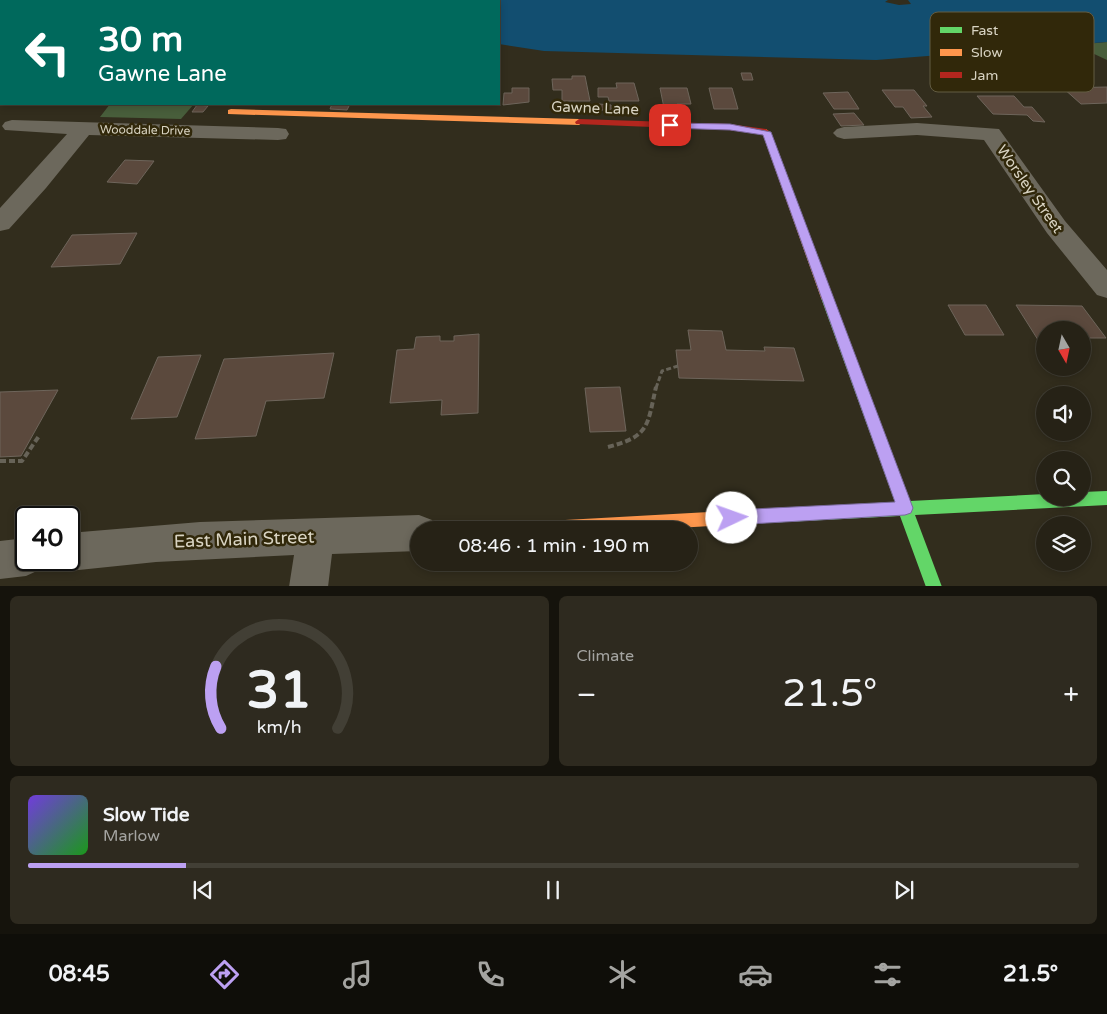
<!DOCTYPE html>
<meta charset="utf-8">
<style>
:root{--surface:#262216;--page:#2e2a1f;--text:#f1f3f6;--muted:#a4a4a1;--line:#423f35;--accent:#bca0f2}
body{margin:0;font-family:"Varela Round",sans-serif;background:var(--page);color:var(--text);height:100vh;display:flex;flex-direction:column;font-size:19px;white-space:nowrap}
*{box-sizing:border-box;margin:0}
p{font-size:16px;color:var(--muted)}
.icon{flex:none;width:28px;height:28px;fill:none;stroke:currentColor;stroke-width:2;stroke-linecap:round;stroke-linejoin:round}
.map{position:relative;height:586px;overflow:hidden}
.sheet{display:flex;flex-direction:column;gap:10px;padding:10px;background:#15130c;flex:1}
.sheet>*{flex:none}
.guide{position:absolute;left:0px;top:0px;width:500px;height:105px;box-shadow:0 2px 8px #0003,0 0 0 1px var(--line);background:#00695c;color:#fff;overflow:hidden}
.needle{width:32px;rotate:171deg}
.buttons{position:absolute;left:1036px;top:321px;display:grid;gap:10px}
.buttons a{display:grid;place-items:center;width:55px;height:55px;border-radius:50%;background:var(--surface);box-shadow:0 2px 8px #0003,0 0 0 1px var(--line);font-size:25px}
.speed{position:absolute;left:15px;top:506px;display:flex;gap:10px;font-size:25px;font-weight:700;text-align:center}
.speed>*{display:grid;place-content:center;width:65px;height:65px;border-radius:50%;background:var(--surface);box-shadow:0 2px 8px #0003,0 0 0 1px var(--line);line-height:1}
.speed .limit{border:2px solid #111;border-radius:8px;background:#fff;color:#111}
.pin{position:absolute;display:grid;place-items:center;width:42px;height:42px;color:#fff;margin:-21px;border-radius:10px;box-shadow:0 2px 8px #0006}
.me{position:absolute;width:55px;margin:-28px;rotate:87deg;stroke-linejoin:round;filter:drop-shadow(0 0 4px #0008)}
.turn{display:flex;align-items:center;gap:18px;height:105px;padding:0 15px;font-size:22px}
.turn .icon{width:65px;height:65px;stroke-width:2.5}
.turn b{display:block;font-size:35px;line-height:42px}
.big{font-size:38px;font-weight:600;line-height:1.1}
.sheet .tile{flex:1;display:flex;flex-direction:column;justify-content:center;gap:8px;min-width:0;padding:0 18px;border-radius:8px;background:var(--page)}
.sheet .dial{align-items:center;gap:0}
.dial svg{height:130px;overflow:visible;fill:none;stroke:var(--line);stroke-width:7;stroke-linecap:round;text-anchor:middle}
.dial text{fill:var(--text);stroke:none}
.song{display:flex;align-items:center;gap:15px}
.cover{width:60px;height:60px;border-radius:8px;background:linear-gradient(135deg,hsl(260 70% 55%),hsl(120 70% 35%))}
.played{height:5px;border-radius:2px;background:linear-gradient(90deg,var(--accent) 15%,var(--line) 15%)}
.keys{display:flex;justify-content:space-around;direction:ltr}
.heat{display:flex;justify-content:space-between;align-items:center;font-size:28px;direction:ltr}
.sheet .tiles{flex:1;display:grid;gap:10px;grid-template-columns:1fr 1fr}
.tile:last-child{grid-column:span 2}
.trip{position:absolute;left:410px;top:521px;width:288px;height:50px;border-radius:25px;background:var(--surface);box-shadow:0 2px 8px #0003,0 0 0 1px var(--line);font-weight:600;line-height:50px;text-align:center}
.tabs{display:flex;height:80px;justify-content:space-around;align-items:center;background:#0f0e09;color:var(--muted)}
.tabs .icon{width:35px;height:35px}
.tabs .active{color:var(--accent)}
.tabs b{font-size:22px;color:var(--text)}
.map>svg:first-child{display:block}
.green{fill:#485e3b}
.water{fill:#124e70}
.building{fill:#5b493d;stroke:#6e655b}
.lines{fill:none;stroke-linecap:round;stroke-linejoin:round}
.path-far1{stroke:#676358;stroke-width:3;stroke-dasharray:5 2.5;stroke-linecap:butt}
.path{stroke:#676358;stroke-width:4;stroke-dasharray:6 3;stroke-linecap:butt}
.street{fill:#6c685c;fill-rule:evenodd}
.fast{fill:#63d668;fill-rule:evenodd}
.slow{fill:#ff974d;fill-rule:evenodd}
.jam{fill:#b3261e;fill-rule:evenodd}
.route{fill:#bca0f2;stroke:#7a689d}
.labels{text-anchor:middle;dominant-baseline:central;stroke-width:5;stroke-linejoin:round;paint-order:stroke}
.far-street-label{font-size:12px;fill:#d9d4c3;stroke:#31280a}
.street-label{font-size:15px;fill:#d9d4c3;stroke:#31280a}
.near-street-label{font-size:18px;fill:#d9d4c3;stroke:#31280a}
.key{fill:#31280a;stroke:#635c42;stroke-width:1}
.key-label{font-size:14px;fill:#d9d4c3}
</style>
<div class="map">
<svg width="1107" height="587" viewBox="0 0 1107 587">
<rect width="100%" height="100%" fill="#322d1d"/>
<!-- green -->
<path class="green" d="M 1107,42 L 1107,60 L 1075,45 Z
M 110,104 L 194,104 L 181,119 L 100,117 Z"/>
<!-- water -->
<path class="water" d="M 27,0 L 888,0 L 885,2 L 899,5 L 911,4 L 908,0 L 1107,0 L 1107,42 L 876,60 L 544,51 L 499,44 L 499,1 Z"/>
<!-- building -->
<path class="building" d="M 741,73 L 751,73 L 753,80 L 743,80 Z
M 572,76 L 585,76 L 590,101 L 562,101 L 562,90 L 553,90 L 552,79 L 572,79 Z
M 616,83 L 634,83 L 639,101 L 609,101 L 608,97 L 598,97 L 598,88 L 617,88 Z
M 1107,87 L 1107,103 L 1081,104 L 1063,88 Z
M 512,88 L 529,88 L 529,102 L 503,105 L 504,93 L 512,93 Z
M 660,88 L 687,88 L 691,104 L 677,104 L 679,113 L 665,113 Z
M 709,88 L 732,88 L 738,109 L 714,109 Z
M 882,90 L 914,90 L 927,106 L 923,106 L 932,117 L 911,118 L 903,107 L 895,107 Z
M 848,92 L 859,109 L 834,109 L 823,93 Z
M 977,96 L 1014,96 L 1024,107 L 1032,107 L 1045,122 L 1033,121 L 1027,115 L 993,114 Z
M 332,104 L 350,104 L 347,110 L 330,109 Z
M 599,104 L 611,105 L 611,110 L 599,110 Z
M 197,105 L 208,106 L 203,112 L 192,112 Z
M 854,113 L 864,125 L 841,126 L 833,114 Z
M 125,160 L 154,161 L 137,184 L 107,182 Z
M 137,233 L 120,264 L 51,267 L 72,235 Z
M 948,305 L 986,305 L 1004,335 L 965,335 Z
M 1016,305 L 1082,306 L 1106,338 L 1082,338 L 1082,330 L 1045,330 L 1045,351 Z
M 688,330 L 722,331 L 726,350 L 765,351 L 764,347 L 794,348 L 804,381 L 679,378 L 676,350 L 691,350 Z
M 479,334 L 478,413 L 441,415 L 442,400 L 390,403 L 397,350 L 414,349 L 416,337 L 440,336 L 440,341 L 454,341 L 454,336 Z
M 334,353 L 324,398 L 266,401 L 256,436 L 195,439 L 224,359 Z
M 201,355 L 177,417 L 131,419 L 158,357 Z
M 620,387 L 626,431 L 590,432 L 585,388 Z
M 58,390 L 21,456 L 0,457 L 0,392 Z"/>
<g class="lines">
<!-- path-far1 -->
<path class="path-far1" d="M 656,388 L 662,371 L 678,366"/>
<!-- path -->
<path class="path" d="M 608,447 C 650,436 647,426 656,387
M 0,461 L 22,461 L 39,436"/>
<!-- street -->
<path class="street" d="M 12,120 L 278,128 L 286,129 L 289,134 L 286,139 L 278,140 L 89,135 L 46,188 L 9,229 L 0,231 L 0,208 L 67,134 L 5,130 L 2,126 L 5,122 Z
M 917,123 L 999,129 L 1065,221 L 1107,270 L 1107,298 L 1097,295 L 1047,233 L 984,140 L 917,135 L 844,139 L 837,137 L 833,133 L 837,129 L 844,127 Z
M 419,515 L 432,520 L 436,530 L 419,530 L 419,551 L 332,554 L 328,587 L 289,587 L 294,555 L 156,562 L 69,571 L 56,565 L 53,560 L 69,560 L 69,533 L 200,522 Z
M 26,538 L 26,560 L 44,560 L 39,570 L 26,576 L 0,579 L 0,541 Z"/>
<!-- fast -->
<path class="fast" d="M 827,294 L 833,298 L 910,501 L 1045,494 L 1045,498 L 1082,498 L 1082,492 L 1107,491 L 1107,505 L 915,515 L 942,587 L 926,587 L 900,516 L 727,525 L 722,523 L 720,518 L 722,513 L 727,511 L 895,502 L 821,298 Z"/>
<!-- slow -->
<path class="slow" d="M 231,109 L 579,119 L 583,122 L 579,125 L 228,114 L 228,110 Z
M 766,129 L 770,132 L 833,298 L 831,301 L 823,301 L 821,298 L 762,132 Z
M 727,511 L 732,513 L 734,518 L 732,523 L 727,525 L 644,530 L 503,530 L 506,525 L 511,523 Z"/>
<!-- jam -->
<path class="jam" d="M 579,119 L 729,124 L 766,129 L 770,132 L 766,135 L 729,130 L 576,124 L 575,122 Z"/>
</g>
<!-- route -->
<path class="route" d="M 667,123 L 730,124 L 771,132 L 913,508 L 911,513 L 905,515 L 732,525 L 727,523 L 725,518 L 727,512 L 732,510 L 895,502 L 763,135 L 730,130 L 670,128 L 667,127 Z"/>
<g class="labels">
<!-- far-street labels -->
<g class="far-street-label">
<text transform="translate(145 130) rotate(1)">Wooddale Drive</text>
</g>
<!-- street labels -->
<g class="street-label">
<text transform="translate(595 108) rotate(2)">Gawne Lane</text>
<text transform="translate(1030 189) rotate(55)">Worsley Street</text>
</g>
<!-- near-street labels -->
<g class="near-street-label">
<text transform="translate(244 539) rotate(-2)">East Main Street</text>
</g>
</g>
<!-- legend -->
<rect x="930" y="12" width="164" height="80" rx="8" class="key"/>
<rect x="940" y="27" width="22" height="6" fill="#63d668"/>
<rect x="940" y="49" width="22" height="7" fill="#ff974d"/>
<rect x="940" y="72" width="22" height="6" fill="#b3261e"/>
<g class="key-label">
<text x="971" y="35">Fast</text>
<text x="971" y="57">Slow</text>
<text x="971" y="80">Jam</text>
</g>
</svg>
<div class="buttons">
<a><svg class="needle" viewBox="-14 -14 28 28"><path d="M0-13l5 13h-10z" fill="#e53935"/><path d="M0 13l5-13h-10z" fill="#a4a4a1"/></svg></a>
<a><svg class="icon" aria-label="sound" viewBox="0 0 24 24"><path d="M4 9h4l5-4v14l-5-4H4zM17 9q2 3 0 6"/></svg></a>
<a><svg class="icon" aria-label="search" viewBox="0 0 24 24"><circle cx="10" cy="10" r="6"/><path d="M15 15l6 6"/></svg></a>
<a><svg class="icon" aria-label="layers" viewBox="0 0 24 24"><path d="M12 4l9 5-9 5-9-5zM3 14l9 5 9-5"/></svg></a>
</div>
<div class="speed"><div class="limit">40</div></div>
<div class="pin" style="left:670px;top:125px;background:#d93025"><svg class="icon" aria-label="arrive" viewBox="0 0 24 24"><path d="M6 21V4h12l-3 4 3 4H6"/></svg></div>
<svg class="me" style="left:732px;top:518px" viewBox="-20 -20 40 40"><circle r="19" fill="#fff"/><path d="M0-13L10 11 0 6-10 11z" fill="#bca0f2"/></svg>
<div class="trip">08:46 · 1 min · 190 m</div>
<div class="guide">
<div class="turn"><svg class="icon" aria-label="left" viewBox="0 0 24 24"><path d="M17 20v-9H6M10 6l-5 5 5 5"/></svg><div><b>30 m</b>Gawne Lane</div></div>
</div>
</div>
<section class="sheet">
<div class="tiles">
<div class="tile dial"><svg viewBox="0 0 100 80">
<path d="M14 69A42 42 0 1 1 86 69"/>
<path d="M14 69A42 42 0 0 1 11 31" stroke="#bca0f2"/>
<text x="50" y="56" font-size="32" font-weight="700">31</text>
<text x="50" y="72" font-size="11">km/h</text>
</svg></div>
<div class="tile"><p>Climate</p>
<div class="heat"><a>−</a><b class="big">21.5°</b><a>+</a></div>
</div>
<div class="tile">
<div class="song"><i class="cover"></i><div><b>Slow Tide</b><p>Marlow</p></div></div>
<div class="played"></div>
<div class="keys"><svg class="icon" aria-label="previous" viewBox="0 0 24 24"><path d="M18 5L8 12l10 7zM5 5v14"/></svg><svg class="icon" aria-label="pause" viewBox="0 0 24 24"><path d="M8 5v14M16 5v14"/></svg><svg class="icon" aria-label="next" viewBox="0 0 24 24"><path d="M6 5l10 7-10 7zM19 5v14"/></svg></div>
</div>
</div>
</section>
<nav class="tabs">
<b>08:45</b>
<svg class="icon active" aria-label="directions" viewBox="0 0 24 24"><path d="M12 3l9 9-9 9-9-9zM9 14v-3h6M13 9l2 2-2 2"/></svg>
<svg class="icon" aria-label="music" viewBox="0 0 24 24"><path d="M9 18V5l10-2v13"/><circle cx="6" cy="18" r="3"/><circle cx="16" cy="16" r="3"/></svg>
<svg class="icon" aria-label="phone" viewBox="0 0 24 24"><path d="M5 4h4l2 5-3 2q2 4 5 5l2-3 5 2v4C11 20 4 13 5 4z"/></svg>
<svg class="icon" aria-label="climate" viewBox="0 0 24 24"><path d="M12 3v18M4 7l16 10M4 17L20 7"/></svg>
<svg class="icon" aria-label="car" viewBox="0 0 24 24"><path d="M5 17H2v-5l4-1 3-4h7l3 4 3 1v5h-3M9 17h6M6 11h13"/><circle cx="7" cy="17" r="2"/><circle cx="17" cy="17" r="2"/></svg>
<svg class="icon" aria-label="filters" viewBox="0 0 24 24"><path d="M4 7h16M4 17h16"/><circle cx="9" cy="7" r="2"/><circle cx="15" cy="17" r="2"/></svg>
<b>21.5°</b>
</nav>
